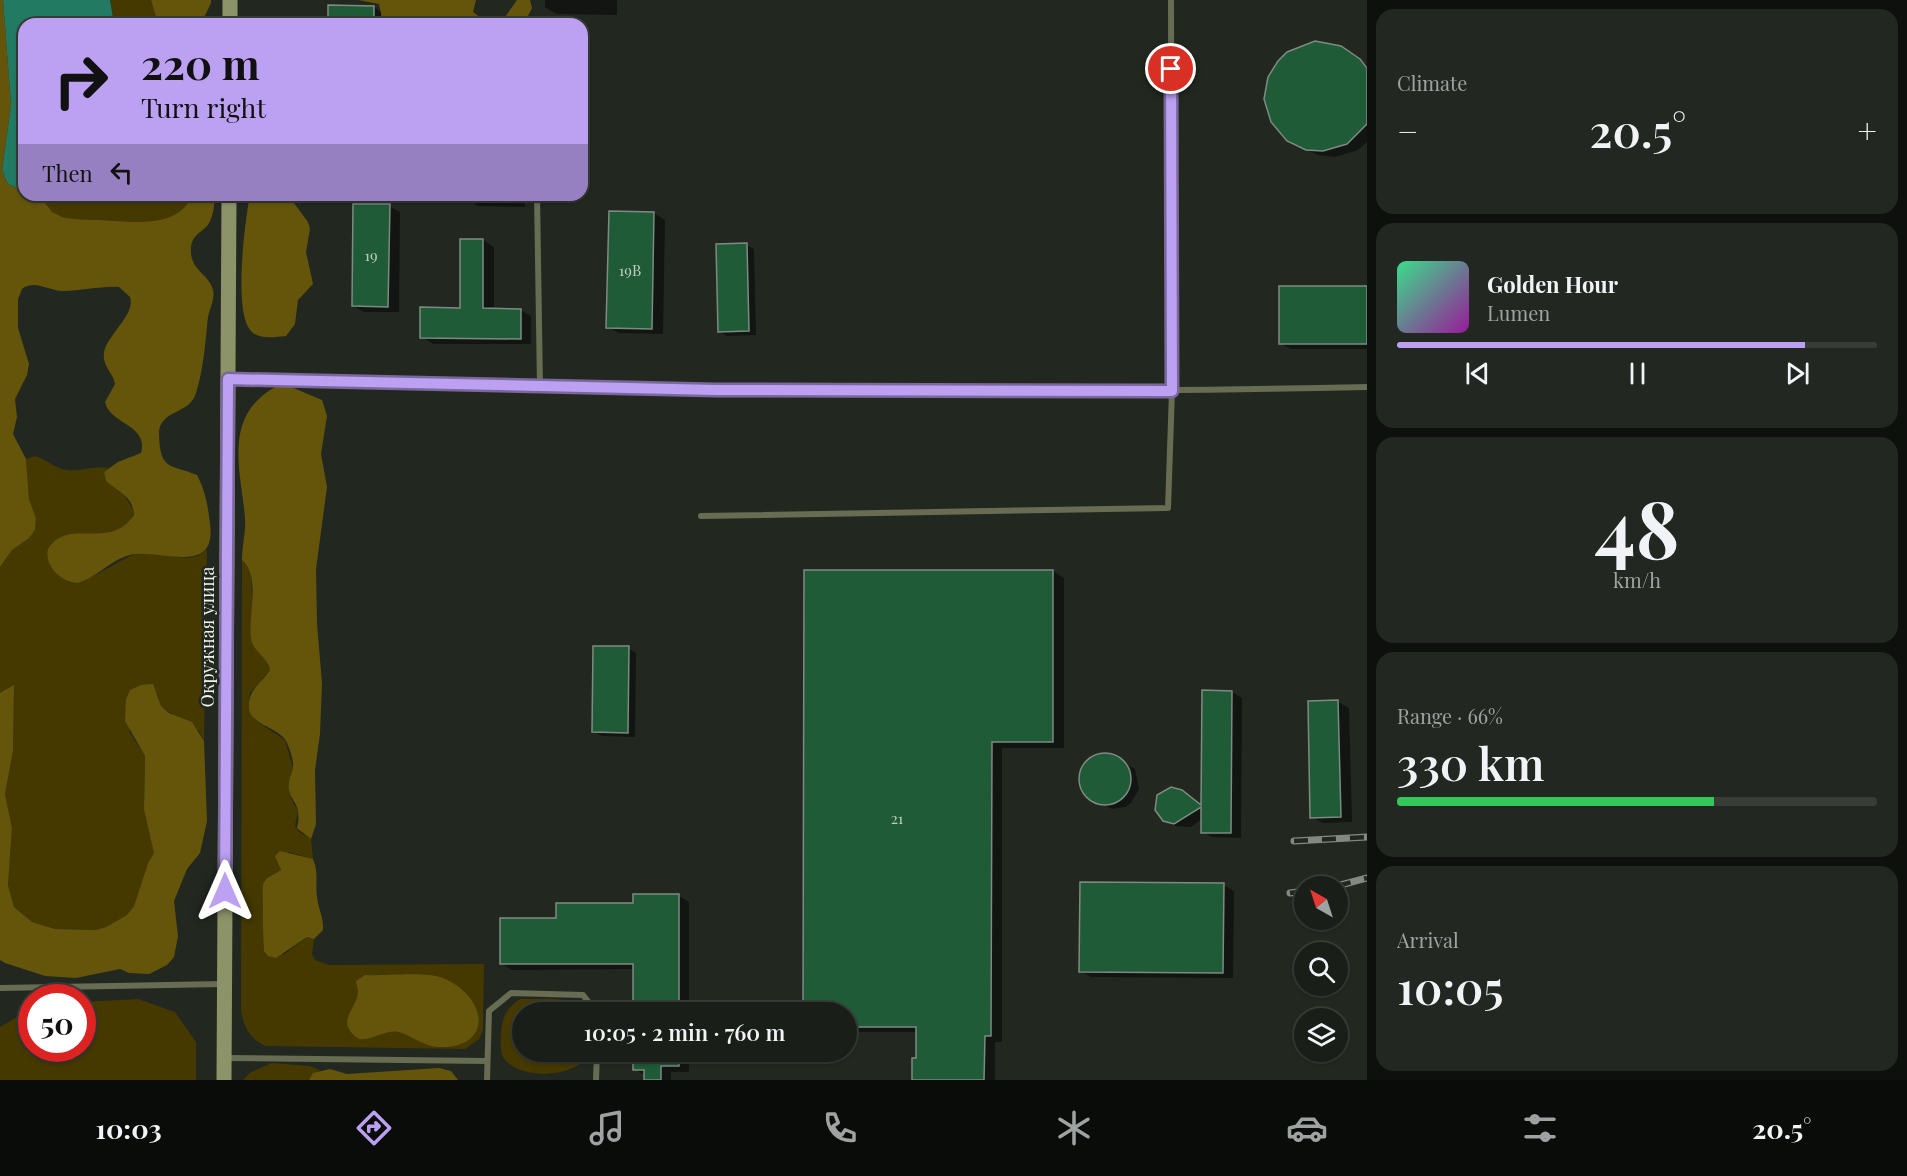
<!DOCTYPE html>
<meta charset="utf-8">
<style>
:root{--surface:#1a1e18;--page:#232721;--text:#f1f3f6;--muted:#9fa2a2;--line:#383c37;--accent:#bca0f2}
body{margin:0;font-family:"Playfair Display",serif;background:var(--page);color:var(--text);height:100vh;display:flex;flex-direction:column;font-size:22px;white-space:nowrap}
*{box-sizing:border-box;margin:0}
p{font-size:20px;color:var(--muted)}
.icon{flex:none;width:33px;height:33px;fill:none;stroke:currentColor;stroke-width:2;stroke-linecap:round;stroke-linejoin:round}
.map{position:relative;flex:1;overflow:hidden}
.sheet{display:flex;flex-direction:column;gap:9px;padding:9px;background:#0e100d;width:540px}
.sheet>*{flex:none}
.banner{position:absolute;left:18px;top:18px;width:570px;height:183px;border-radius:18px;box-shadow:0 2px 4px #0004,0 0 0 2px var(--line);background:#bca0f2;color:#111;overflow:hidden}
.needle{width:39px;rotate:321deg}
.fabs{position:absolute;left:1294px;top:876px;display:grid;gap:12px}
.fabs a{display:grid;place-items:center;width:54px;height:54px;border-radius:50%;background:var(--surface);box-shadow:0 2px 4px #0004,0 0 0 2px var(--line);font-size:30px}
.speed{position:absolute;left:18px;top:984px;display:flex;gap:12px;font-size:30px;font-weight:700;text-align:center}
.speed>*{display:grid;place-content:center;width:78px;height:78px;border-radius:50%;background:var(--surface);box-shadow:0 2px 4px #0004,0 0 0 2px var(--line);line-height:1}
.speed .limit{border:9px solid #d22;background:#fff;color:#111}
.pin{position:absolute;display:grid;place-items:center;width:51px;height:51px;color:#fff;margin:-26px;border:3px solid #fff;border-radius:50%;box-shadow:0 2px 6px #0007}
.me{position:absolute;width:66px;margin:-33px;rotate:0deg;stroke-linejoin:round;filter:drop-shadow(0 0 4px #0008)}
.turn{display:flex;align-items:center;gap:21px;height:126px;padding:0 24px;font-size:27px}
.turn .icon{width:78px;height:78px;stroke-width:2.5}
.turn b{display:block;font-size:42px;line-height:51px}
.then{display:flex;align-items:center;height:57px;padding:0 24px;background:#0003;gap:12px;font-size:22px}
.big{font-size:45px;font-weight:600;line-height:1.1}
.sheet .tile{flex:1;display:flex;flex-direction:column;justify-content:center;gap:9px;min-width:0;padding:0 21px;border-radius:18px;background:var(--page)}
.sheet .dial{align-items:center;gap:0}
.dial b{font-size:78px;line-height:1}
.song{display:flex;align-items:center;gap:18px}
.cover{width:72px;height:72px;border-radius:9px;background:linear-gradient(135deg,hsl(150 70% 55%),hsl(300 70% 35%))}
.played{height:6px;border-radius:3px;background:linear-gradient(90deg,var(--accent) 85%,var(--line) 85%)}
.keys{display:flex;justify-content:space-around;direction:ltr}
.heat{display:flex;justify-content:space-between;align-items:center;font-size:33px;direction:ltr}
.charge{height:9px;border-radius:4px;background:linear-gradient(90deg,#34c759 66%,var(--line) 0)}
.trip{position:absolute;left:512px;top:1002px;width:345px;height:60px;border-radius:30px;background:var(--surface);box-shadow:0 2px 4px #0004,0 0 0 2px var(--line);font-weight:600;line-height:60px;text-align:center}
.dock{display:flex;height:96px;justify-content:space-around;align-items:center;background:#0a0c0a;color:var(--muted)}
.dock .icon{width:42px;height:42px}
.dock .selected{color:var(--accent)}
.dock b{font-size:27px;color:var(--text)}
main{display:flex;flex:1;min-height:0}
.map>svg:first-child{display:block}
.green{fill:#453900}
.forest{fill:#64550a}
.water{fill:#227a63}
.shadow{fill:#0007}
.building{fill:#1e5b36;stroke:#7f8a82;stroke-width:1.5}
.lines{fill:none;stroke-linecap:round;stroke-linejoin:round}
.service{stroke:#676c52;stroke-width:6}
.secondary{stroke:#8c9369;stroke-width:15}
.rail-casing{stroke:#838881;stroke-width:7}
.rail{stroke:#222820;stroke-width:4.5;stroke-dasharray:14;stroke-linecap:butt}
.route-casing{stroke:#7a689d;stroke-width:15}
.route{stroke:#bca0f2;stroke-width:10}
.labels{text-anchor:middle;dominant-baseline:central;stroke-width:5;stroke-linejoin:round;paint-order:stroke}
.number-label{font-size:15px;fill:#bccdc0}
.street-label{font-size:18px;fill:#f0f3ee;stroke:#222820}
</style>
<main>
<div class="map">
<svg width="1367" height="1080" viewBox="0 0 1367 1080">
<rect width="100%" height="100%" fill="#222820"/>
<!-- green -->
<path class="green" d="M 110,0 L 151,0 L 158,24 L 114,24 Z
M 39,195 L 86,198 L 97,195 L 192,195 C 178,232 124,220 95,220 C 82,219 70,221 58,216 C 50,212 43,203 39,195 Z
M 35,456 C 46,459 55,468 66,470 C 80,472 96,465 108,468 L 104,472 L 106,481 L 120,489 L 134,510 C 134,531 103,534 87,535 L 67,581 C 89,586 116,559 139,553 C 161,548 188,569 207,549 L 204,741 L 199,731 L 160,706 L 158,695 L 129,731 L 145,756 L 144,798 L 154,853 L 148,863 L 134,906 L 127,915 L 106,927 L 95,930 L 55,929 L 32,922 L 14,907 L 8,885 L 12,828 L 5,794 L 13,751 L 14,686 L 0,693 L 0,567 L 12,550 L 35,530 L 36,518 L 29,499 L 26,459 Z
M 242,560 L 251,571 L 254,646 L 264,656 L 270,670 L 250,693 L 249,708 L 255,720 L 285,740 L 293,768 L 288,784 L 291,798 L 298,811 L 295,826 L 299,832 L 311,839 L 313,859 L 288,852 L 279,863 L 281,870 L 267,878 C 261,895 261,915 265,933 C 266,940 278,949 283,955 L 307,937 L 314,939 L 312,954 L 315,960 L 329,965 L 484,964 L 483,1029 L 479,1039 L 465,1049 L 266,1046 C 251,1040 244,1028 241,1011 Z
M 138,999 L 175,1012 L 196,1042 L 196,1080 L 0,1080 L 0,1027 L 31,1009 L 32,1048 L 82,1048 L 83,1002 Z
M 520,999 C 542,1000 571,994 585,1012 L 522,1012 L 522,1052 L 589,1052 C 579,1080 516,1080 503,1057 C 500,1051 501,1041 501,1034 C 502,1017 506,1009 520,999 Z
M 272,1063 L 309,1066 L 320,1070 L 309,1080 L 243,1080 L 251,1072 Z"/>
<!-- forest -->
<path class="forest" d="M 0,0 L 3,0 L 11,105 L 2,170 L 8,184 L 24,191 L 24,195 L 39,195 L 52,212 L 62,217 C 73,220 83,219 95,220 C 124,220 178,232 192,195 L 215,195 C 214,205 214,217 207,226 C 200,233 192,236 191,247 C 189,271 209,273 213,290 C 215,299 210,308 208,317 C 205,344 204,367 196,393 C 190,415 159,409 159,434 C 160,471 170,464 197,475 C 205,490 208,506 210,524 C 217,578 159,548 130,555 C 110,560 97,578 77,583 C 61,582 44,566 48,549 C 68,516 109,552 134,515 C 134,497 117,491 106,481 L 104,472 L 118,462 L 141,453 C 149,424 110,425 105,402 L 115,384 C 113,372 102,367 104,352 C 108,334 136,314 130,297 L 119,287 C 100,286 82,291 63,291 C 49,291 34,279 22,289 L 18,299 L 18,328 L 29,364 L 27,375 L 15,399 L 17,417 L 13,434 L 26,459 L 29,499 L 36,518 L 35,530 L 29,538 L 12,550 L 0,567 Z
M 151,0 L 211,0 L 211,3 L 201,24 L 158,24 Z
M 358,0 L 476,0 L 473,12 L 486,22 L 503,20 L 517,0 L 530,0 L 532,8 L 524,24 L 383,24 L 379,4 Z
M 250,195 L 288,195 L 308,222 L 310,229 L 306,252 L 313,284 L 298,300 L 295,324 L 286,336 C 275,337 259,340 251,331 C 233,312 245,221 250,195 Z
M 284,384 L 322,400 L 327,416 L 321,454 L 327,487 L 316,569 L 317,624 L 322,683 L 320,734 L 315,770 L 316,824 L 311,839 C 288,821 301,835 298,811 C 297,803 290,798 289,790 C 287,781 292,775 293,767 C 294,760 289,747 286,741 C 278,727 250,725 249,708 C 248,689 261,684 270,670 C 267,656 252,651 251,638 C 248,616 261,576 242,560 C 242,545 246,532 245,518 C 242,478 225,428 261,397 C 268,391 275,386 284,384 Z
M 153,684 L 161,706 L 169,713 L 192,722 L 204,741 L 207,821 L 200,853 L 187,869 L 174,901 L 178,936 L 174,957 L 167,965 L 149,974 L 129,973 L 120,969 L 76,978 L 45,976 L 5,963 L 0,960 L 0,693 L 14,685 L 13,751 L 5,794 L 12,828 L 8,885 L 14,907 L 32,922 L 55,929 L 95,930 L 106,927 L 127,915 L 134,906 L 148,863 L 154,853 L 144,809 L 145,756 L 125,721 L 126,699 L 130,690 L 141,685 Z
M 280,851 L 313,859 C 319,873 315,883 317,897 C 318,908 324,918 323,930 L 314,939 L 307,937 L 276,958 L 268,956 L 264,951 C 263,928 262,906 263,884 L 267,878 L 281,870 L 275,856 Z
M 365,975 C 385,976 426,971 443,978 C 489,997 494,1050 437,1047 C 424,1046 412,1036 399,1032 C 386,1029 372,1041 359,1039 C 333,1022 358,1009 358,991 C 358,988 356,984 356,981 Z
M 439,1068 L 451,1071 L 458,1080 L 309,1080 L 313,1073 L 330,1069 L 347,1074 Z"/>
<!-- water -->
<path class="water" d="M 3,0 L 110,0 L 114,24 L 24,24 L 24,191 L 8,184 L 2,170 L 11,105 Z"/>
<!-- shadow -->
<path class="shadow" d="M 545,0 L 617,0 L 617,15 L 556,14 L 545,7 Z
M 373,7 L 381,12 L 381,24 L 329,24 Z
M 1328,44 L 1349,52 L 1367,65 L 1367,142 L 1358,150 L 1335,157 L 1318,155 L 1300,147 L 1288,53 L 1305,45 Z
M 470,195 L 525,195 L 525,207 L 478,206 L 470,201 Z
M 389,206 L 400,212 L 399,312 L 364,312 L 353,306 Z
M 654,213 L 665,220 L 663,334 L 619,333 L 608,327 Z
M 483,240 L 494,247 L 494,310 L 520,310 L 531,316 L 531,344 L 433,344 L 422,337 L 461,309 Z
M 746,245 L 754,249 L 756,335 L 727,336 L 719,331 Z
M 1367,287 L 1367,349 L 1291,349 L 1280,343 Z
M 805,571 L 1053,571 L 1064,578 L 1064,748 L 1002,748 L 1002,1042 L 995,1042 L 995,1080 L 914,1080 L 918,1059 L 917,1032 L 846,1032 L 846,1012 L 804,1012 Z
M 628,648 L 636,653 L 635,737 L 602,736 L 593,731 Z
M 1232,692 L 1242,698 L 1241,838 L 1212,837 L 1202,832 L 1203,818 L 1191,827 L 1175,826 L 1159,816 L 1156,806 L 1188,796 L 1203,806 Z
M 1309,702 L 1338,702 L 1349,708 L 1352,822 L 1323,823 L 1312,817 Z
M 1100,754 L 1108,754 L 1135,769 L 1139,789 L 1131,803 L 1125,807 L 1112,809 L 1086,795 L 1080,775 L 1089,759 Z
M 1223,885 L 1234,891 L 1233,978 L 1091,977 L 1080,971 Z
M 678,895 L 689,902 L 689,1012 L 635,1012 L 634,969 L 512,970 L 501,963 L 557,920 Z
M 635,1052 L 689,1052 L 689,1072 L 671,1072 L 671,1080 L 646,1080 L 646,1076 L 635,1069 Z"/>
<!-- building -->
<path class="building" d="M 328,5 L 374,6 L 374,24 L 328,24 Z
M 1315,41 L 1341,46 L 1360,59 L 1367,68 L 1367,124 L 1347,144 L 1323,151 L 1306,150 L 1287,141 L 1271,122 L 1264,99 L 1268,77 L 1278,61 L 1287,52 Z
M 353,204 L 390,204 L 388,307 L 352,306 Z
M 609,211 L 654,212 L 652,329 L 606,328 Z
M 460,239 L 483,239 L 483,308 L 521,309 L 521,339 L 420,338 L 420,307 L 460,308 Z
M 747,243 L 749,331 L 718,332 L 716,244 Z
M 1279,286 L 1367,286 L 1367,344 L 1279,344 Z
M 804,570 L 1053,570 L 1053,742 L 992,742 L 991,1036 L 985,1036 L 984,1080 L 912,1080 L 912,1058 L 916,1058 L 916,1027 L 846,1027 L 846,1012 L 803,1012 Z
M 593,646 L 629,646 L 628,733 L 592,732 Z
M 1202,690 L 1232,691 L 1231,833 L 1201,833 L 1201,807 L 1174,824 L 1163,821 L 1155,810 L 1157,795 L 1171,787 L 1182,790 L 1201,805 Z
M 1338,700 L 1341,817 L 1310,818 L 1308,701 Z
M1079 779a26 26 0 1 1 52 0a26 26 0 1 1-52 0Z
M 1080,882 L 1224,883 L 1223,973 L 1079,972 Z
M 633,894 L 679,894 L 679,1012 L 633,1012 L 633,964 L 500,964 L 500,918 L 556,918 L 556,903 L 633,903 Z
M 633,1052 L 679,1052 L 679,1066 L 661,1066 L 661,1080 L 644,1080 L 644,1070 L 633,1070 Z"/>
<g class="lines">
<!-- service -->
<path class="service" d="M 537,195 L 540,387
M 229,379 C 608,391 988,395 1367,387
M 701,516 L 1168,508 L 1172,391 L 1171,0
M 0,988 L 224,984
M 225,1058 L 486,1061
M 487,1080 L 489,1011 L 511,993 L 583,995 L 596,1012
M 596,1080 L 597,1052"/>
<!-- secondary -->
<path class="secondary" d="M 230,24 L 230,0
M 224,1080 L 229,195"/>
<!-- rail casing -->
<g class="rail-casing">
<path id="rail" d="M 1294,841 L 1367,837
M 1337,886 L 1367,878
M 1290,893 L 1305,891"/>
</g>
<!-- rail -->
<use href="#rail" class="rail"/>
</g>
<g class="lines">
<!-- route casing -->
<g class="route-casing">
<path id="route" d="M 225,891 L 228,379 L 716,390 L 1172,391 L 1171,69"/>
</g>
<!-- route -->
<use href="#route" class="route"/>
</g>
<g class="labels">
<!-- number labels -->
<g class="number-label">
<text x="371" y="255">19</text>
<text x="630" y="270">19В</text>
<text x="897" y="818">21</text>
</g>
<!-- street labels -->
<g class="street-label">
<text transform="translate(207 637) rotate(-90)">Окружная улица</text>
</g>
</g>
</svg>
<div class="fabs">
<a><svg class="needle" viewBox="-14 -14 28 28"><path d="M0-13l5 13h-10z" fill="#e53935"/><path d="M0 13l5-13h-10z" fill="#9fa2a2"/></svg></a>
<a><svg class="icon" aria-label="search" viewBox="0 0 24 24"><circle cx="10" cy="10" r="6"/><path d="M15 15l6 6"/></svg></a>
<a><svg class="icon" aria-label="layers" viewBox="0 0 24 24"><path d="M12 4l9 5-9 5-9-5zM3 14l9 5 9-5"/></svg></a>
</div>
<div class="speed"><div class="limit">50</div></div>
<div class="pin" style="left:1171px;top:69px;background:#d93025"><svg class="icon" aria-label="arrive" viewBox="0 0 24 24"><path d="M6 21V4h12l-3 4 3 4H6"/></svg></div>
<svg class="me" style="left:225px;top:891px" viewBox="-20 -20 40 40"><path d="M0-17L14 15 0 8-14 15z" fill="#bca0f2" stroke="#fff" stroke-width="4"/></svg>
<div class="trip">10:05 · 2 min · 760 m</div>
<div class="banner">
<div class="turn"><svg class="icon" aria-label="right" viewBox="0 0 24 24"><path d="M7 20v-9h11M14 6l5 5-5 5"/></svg><div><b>220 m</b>Turn right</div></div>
<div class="then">Then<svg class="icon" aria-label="left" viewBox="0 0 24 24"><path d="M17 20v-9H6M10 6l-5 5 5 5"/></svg></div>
</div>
</div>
<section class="sheet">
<div class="tile"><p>Climate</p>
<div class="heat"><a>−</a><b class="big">20.5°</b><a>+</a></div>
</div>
<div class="tile">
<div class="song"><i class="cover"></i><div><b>Golden Hour</b><p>Lumen</p></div></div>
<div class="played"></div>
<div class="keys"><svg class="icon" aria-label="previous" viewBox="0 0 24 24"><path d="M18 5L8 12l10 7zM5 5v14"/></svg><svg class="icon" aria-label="pause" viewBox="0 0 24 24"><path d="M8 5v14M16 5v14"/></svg><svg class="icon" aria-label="next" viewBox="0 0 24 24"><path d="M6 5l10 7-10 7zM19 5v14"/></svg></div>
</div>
<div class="tile dial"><b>48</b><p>km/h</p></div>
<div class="tile"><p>Range · 66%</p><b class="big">330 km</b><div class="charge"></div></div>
<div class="tile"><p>Arrival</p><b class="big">10:05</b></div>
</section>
</main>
<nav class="dock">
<b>10:03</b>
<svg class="icon selected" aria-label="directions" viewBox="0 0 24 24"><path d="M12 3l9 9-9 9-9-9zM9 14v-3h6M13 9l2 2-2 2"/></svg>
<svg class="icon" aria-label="music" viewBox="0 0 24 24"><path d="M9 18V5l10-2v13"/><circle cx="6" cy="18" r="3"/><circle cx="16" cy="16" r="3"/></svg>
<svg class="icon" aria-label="phone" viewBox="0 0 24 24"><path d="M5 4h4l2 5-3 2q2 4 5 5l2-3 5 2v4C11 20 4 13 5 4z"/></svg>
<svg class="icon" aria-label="climate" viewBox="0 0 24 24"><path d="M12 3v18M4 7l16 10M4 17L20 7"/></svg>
<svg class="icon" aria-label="car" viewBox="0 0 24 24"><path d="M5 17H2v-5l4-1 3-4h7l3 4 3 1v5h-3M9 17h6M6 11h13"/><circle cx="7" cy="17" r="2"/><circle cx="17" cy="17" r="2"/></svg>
<svg class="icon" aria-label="filters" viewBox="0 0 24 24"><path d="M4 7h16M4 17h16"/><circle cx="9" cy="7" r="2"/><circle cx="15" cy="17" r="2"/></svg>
<b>20.5°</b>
</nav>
